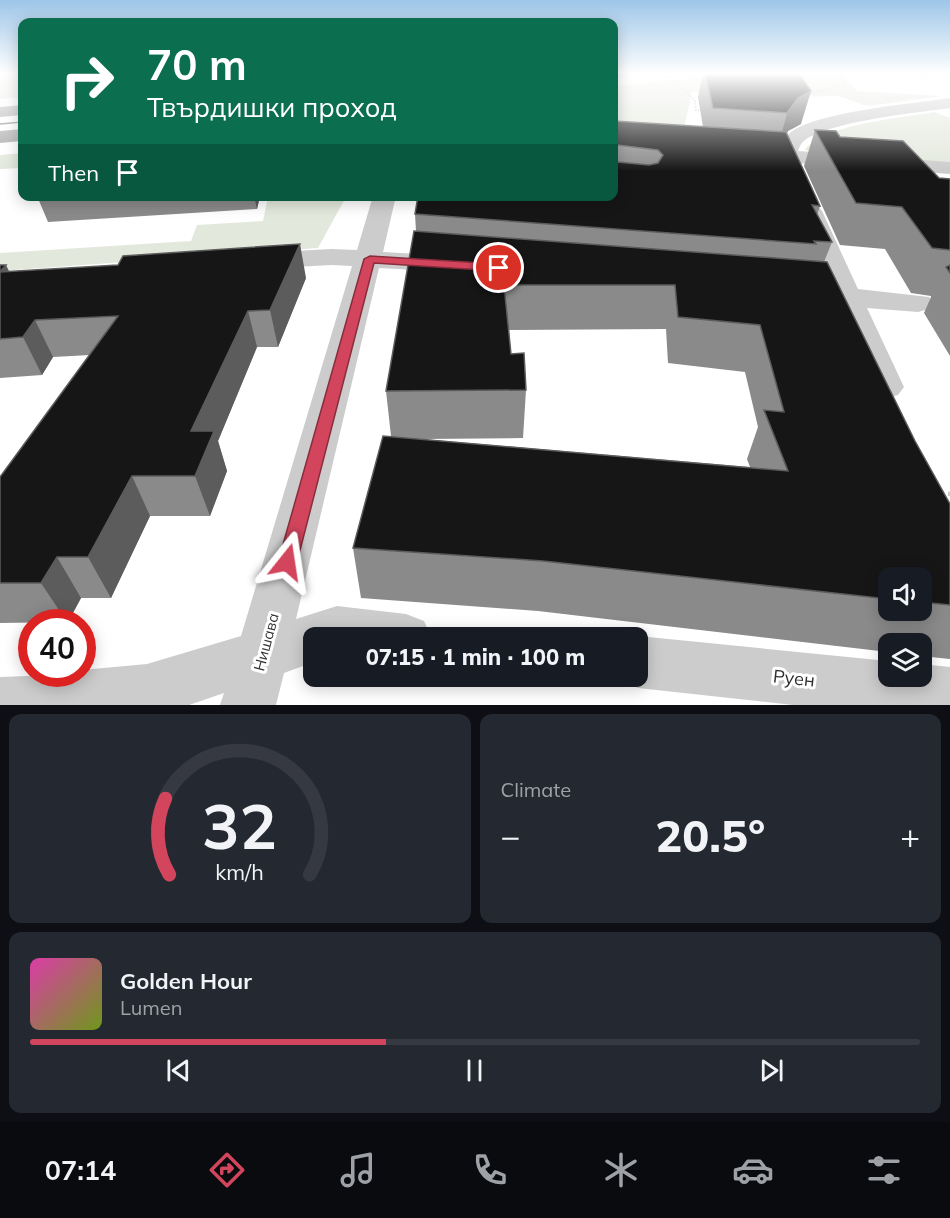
<!DOCTYPE html>
<meta charset="utf-8">
<style>
:root{--surface:#171b24;--page:#242831;--text:#f1f3f6;--muted:#9ea1a6;--line:#363941;--accent:#d2455c}
body{margin:0;font-family:Mulish,sans-serif;background:var(--page);color:var(--text);height:100vh;display:flex;flex-direction:column;font-size:22px;white-space:nowrap}
*{box-sizing:border-box;margin:0}
p{font-size:20px;color:var(--muted)}
.icon{flex:none;width:33px;height:33px;fill:none;stroke:currentColor;stroke-width:2;stroke-linecap:round;stroke-linejoin:round}
.map{position:relative;height:705px;overflow:hidden}
.drawer{display:flex;flex-direction:column;gap:9px;padding:9px;background:#0d0f14;flex:1}
.drawer>*{flex:none}
.top-card{position:absolute;left:18px;top:18px;width:600px;height:183px;border-radius:12px;box-shadow:0 3px 15px #0003;background:#0b6e4f;color:#fff;overflow:hidden}
.fabs{position:absolute;left:878px;top:567px;display:grid;gap:12px}
.fabs a{display:grid;place-items:center;width:54px;height:54px;border-radius:12px;background:var(--surface);box-shadow:0 3px 15px #0003;font-size:30px}
.speed{position:absolute;left:18px;top:609px;display:flex;gap:12px;font-size:30px;font-weight:700;text-align:center}
.speed>*{display:grid;place-content:center;width:78px;height:78px;border-radius:50%;background:var(--surface);box-shadow:0 3px 15px #0003;line-height:1}
.speed .limit{border:9px solid #d22;background:#fff;color:#111}
.pin{position:absolute;display:grid;place-items:center;width:51px;height:51px;color:#fff;margin:-26px;border:3px solid #fff;border-radius:50%;box-shadow:0 2px 6px #0007}
.me{position:absolute;width:66px;margin:-33px;rotate:15deg;stroke-linejoin:round;filter:drop-shadow(0 0 4px #0008)}
.turn{display:flex;align-items:center;gap:21px;height:126px;padding:0 30px;font-size:27px}
.turn .icon{width:78px;height:78px;stroke-width:2.5}
.turn b{display:block;font-size:42px;line-height:51px}
.then{display:flex;align-items:center;height:57px;padding:0 30px;background:#0003;gap:12px;font-size:22px}
.big{font-size:45px;font-weight:800;line-height:1.1}
.drawer .tile{flex:1;display:flex;flex-direction:column;justify-content:center;gap:9px;min-width:0;padding:0 21px;border-radius:12px;background:var(--page)}
.drawer .dial{align-items:center;gap:0}
.dial svg{height:156px;overflow:visible;fill:none;stroke:var(--line);stroke-width:7;stroke-linecap:round;text-anchor:middle}
.dial text{fill:var(--text);stroke:none}
.song{display:flex;align-items:center;gap:18px}
.cover{width:72px;height:72px;border-radius:9px;background:linear-gradient(135deg,hsl(320 70% 55%),hsl(80 70% 35%))}
.played{height:6px;border-radius:3px;background:linear-gradient(90deg,var(--accent) 40%,var(--line) 40%)}
.keys{display:flex;justify-content:space-around;direction:ltr}
.heat{display:flex;justify-content:space-between;align-items:center;font-size:33px;direction:ltr}
.drawer .tiles{flex:1;display:grid;gap:9px;grid-template-columns:1fr 1fr}
.tile:last-child{grid-column:span 2}
.trip{position:absolute;left:303px;top:627px;width:345px;height:60px;border-radius:12px;background:var(--surface);box-shadow:0 3px 15px #0003;font-weight:800;line-height:60px;text-align:center}
.menu{display:flex;height:96px;justify-content:space-around;align-items:center;background:#090b0e;color:var(--muted)}
.menu .icon{width:42px;height:42px}
.menu .current{color:var(--accent)}
.menu b{font-size:27px;color:var(--text)}
.map>svg:first-child{display:block}
.green{fill:#e3e8dc}
.lines{fill:none;stroke-linecap:round;stroke-linejoin:round}
.path-far1{stroke:#c9c9c9;stroke-width:2;stroke-dasharray:1.5 1.5;stroke-linecap:butt}
.path{stroke:#c9c9c9;stroke-width:4.5;stroke-dasharray:4 4;stroke-linecap:butt}
.minor{fill:#ccc;fill-rule:evenodd}
.major{fill:#a7a7a7;fill-rule:evenodd}
.tram{stroke:#848484;stroke-width:1.5}
.wall{fill:#8a8a8a;fill-rule:evenodd}
.shaded-wall{fill:#5c5c5c}
.building{fill:#161616;stroke:#5c5c5c;stroke-width:1.5;fill-rule:evenodd}
.route{fill:#d2455c;stroke:#882d3c;stroke-width:1.5}
.labels{text-anchor:middle;dominant-baseline:central;stroke-width:6;stroke-linejoin:round;paint-order:stroke}
.street-label{font-size:15px;fill:#2f2f2f;stroke:#fff}
.near-street-label{font-size:18px;fill:#2f2f2f;stroke:#fff}
</style>
<div class="map">
<svg width="950" height="705" viewBox="0 0 950 705">
<rect width="100%" height="100%" fill="#fff"/>
<!-- green -->
<path class="green" d="M 0,73 L 22,73 L 22,97 L 0,99 Z
M 736,73 L 941,73 L 932,77 L 932,79 L 843,74 L 857,91 L 942,96 L 867,106 L 839,96 L 788,97 L 692,92 L 682,136 L 614,132 L 614,86 Z
M 934,112 L 950,118 L 950,163 L 818,154 L 805,150 C 823,124 903,118 934,112 Z
M 22,153 L 22,168 L 0,169 L 0,155 Z
M 268,197 L 346,197 L 318,248 L 0,271 L 0,253 L 191,241 L 197,225 L 263,221 Z"/>
<g class="lines">
<!-- path-far1 -->
<path class="path-far1" d="M 0,74 L 3,73
M 671,77 L 695,101 L 696,110 L 704,110
M 650,79 L 713,73
M 807,94 L 845,85 L 837,73"/>
<!-- path -->
<path class="path" d="M 940,493 L 950,494"/>
<!-- minor -->
<path class="minor" d="M 950,98 L 950,108 C 915,113 832,121 805,140 C 801,143 800,146 798,151 L 950,162 L 950,174 L 754,160 L 747,158 L 744,154 L 747,150 L 779,150 C 782,143 786,136 792,131 C 824,111 911,104 950,98 Z
M 373,196 L 396,196 L 383,252 L 453,256 L 463,258 L 467,264 L 463,270 L 453,272 L 379,268 L 296,619 L 337,606 L 406,614 L 424,621 L 432,638 L 314,638 L 314,662 L 284,673 L 276,705 L 220,705 L 224,693 L 189,705 L 0,705 L 0,677 L 82,674 L 82,670 L 147,664 L 241,636 L 352,266 L 331,265 L 259,269 L 249,267 L 245,261 L 249,255 L 259,253 L 331,249 L 357,250 Z
M 810,204 L 818,206 L 822,211 L 858,289 L 929,297 L 933,303 L 929,309 L 918,312 L 867,308 L 904,387 L 898,395 L 886,398 L 874,395 L 836,305 L 790,299 L 785,293 L 790,287 L 800,284 L 828,287 L 798,211 L 802,206 Z
M 638,636 L 888,661 L 888,676 L 921,676 L 921,664 L 950,667 L 950,705 L 793,705 L 638,688 L 619,680 L 618,676 L 638,676 L 638,638 L 635,638 Z"/>
<!-- major -->
<path class="major" d="M 614,73 L 630,73 L 628,76 L 614,78 Z
M 22,105 L 22,115 L 0,117 L 0,107 Z
M 22,129 L 22,141 L 0,143 L 0,131 Z"/>
<!-- tram -->
<path class="tram" d="M 0,124 L 22,122"/>
</g>
<!-- wall -->
<path class="wall" d="M 703,73 L 799,73 L 801,124 L 788,131 L 787,134 L 820,206 L 817,215 L 832,242 L 824,262 L 915,441 L 950,504 L 950,659 L 921,656 L 921,644 L 888,644 L 888,652 L 538,611 L 361,598 L 353,548 L 391,436 L 386,391 L 416,231 L 415,214 L 614,121 L 703,127 L 698,97 ZM 666,329 L 668,363 L 745,372 L 758,427 L 747,459 L 750,467 L 423,439 L 523,438 L 526,390 L 511,354 L 509,330 ZM 888,578 L 921,578 L 921,610 L 888,610 Z
M 815,130 L 840,137 L 939,178 L 950,179 L 950,356 L 924,313 L 931,297 L 931,296 L 911,293 L 885,249 L 840,245 L 804,166 Z
M 37,196 L 260,196 L 257,209 L 48,222 Z
M 0,265 L 10,272 L 306,278 L 278,347 L 257,347 L 218,441 L 227,471 L 210,516 L 150,516 L 111,598 L 81,598 L 68,622 L 0,623 L 0,477 L 90,355 L 53,357 L 42,375 L 0,378 Z"/>
<!-- shaded-wall -->
<path class="shaded-wall" d="M 811,91 L 801,124 L 788,131 L 778,148 L 787,113 L 798,98 Z
M 254,196 L 260,196 L 257,209 Z
M 300,244 L 306,278 L 278,347 L 270,310 Z
M 6,265 L 23,300 L 0,272 Z
M 248,311 L 257,347 L 218,441 L 227,471 L 210,516 L 195,476 L 191,431 Z
M 35,320 L 53,357 L 42,375 L 23,337 Z
M 132,476 L 150,516 L 111,598 L 88,557 Z
M 57,557 L 81,598 L 68,622 L 67,622 L 41,583 Z"/>
<!-- building -->
<path class="building" d="M 705,73 L 799,73 L 811,91 L 798,98 L 787,113 L 713,108 Z
M 614,121 L 786,132 L 820,206 L 812,205 L 832,242 L 814,241 L 816,244 L 415,214 L 418,196 L 614,196 ZM 617,145 L 658,150 L 663,155 L 658,163 L 649,165 L 618,162 L 616,160 Z
M 815,130 L 836,131 L 840,137 L 903,141 L 939,178 L 950,179 L 950,250 L 932,248 L 902,207 L 856,203 Z
M 414,231 L 827,262 L 915,441 L 950,504 L 950,605 L 921,602 L 921,578 L 888,578 L 888,599 L 543,561 L 353,548 L 383,436 L 788,471 L 764,410 L 784,412 L 760,325 L 678,317 L 675,285 L 504,285 L 511,354 L 524,353 L 526,390 L 386,391 Z
M 300,244 L 270,310 L 248,311 L 191,431 L 214,431 L 195,476 L 132,476 L 88,557 L 57,557 L 41,583 L 0,583 L 0,477 L 118,316 L 35,320 L 23,337 L 0,339 L 0,272 L 118,265 L 123,256 Z
M 0,265 L 6,265 L 0,272 Z
M 950,265 L 950,273 L 946,267 Z"/>
<!-- sky -->
<linearGradient id="sky" x2="0" y2="1"><stop stop-color="#9dc6e8"/><stop offset="0.43" stop-color="#fff"/><stop offset="1" stop-color="#fff" stop-opacity="0"/></linearGradient>
<rect width="950" height="171" fill="url(#sky)"/>
<!-- route -->
<path class="route" d="M 370,256 L 499,264 L 505,268 L 499,271 L 374,263 L 297,562 L 294,568 L 287,570 L 280,568 L 278,562 L 364,259 Z"/>
<g class="labels">
<!-- street labels -->
<g class="street-label">
<text transform="translate(266 642) rotate(-75)">Нишава</text>
</g>
<!-- near-street labels -->
<g class="near-street-label">
<text transform="translate(794 678) rotate(6)">Руен</text>
</g>
</g>
</svg>
<div class="fabs">
<a><svg class="icon" aria-label="sound" viewBox="0 0 24 24"><path d="M4 9h4l5-4v14l-5-4H4zM17 9q2 3 0 6"/></svg></a>
<a><svg class="icon" aria-label="layers" viewBox="0 0 24 24"><path d="M12 4l9 5-9 5-9-5zM3 14l9 5 9-5"/></svg></a>
</div>
<div class="speed"><div class="limit">40</div></div>
<div class="pin" style="left:499px;top:268px;background:#d93025"><svg class="icon" aria-label="arrive" viewBox="0 0 24 24"><path d="M6 21V4h12l-3 4 3 4H6"/></svg></div>
<svg class="me" style="left:287px;top:562px" viewBox="-20 -20 40 40"><path d="M0-17L14 15 0 8-14 15z" fill="#d2455c" stroke="#fff" stroke-width="4"/></svg>
<div class="trip">07:15 · 1 min · 100 m</div>
<div class="top-card">
<div class="turn"><svg class="icon" aria-label="right" viewBox="0 0 24 24"><path d="M7 20v-9h11M14 6l5 5-5 5"/></svg><div><b>70 m</b>Твърдишки проход</div></div>
<div class="then">Then<svg class="icon" aria-label="arrive" viewBox="0 0 24 24"><path d="M6 21V4h12l-3 4 3 4H6"/></svg></div>
</div>
</div>
<section class="drawer">
<div class="tiles">
<div class="tile dial"><svg viewBox="0 0 100 80">
<path d="M14 69A42 42 0 1 1 86 69"/>
<path d="M14 69A42 42 0 0 1 12 30" stroke="#d2455c"/>
<text x="50" y="56" font-size="32" font-weight="700">32</text>
<text x="50" y="72" font-size="11">km/h</text>
</svg></div>
<div class="tile"><p>Climate</p>
<div class="heat"><a>−</a><b class="big">20.5°</b><a>+</a></div>
</div>
<div class="tile">
<div class="song"><i class="cover"></i><div><b>Golden Hour</b><p>Lumen</p></div></div>
<div class="played"></div>
<div class="keys"><svg class="icon" aria-label="previous" viewBox="0 0 24 24"><path d="M18 5L8 12l10 7zM5 5v14"/></svg><svg class="icon" aria-label="pause" viewBox="0 0 24 24"><path d="M8 5v14M16 5v14"/></svg><svg class="icon" aria-label="next" viewBox="0 0 24 24"><path d="M6 5l10 7-10 7zM19 5v14"/></svg></div>
</div>
</div>
</section>
<nav class="menu">
<b>07:14</b>
<svg class="icon current" aria-label="directions" viewBox="0 0 24 24"><path d="M12 3l9 9-9 9-9-9zM9 14v-3h6M13 9l2 2-2 2"/></svg>
<svg class="icon" aria-label="music" viewBox="0 0 24 24"><path d="M9 18V5l10-2v13"/><circle cx="6" cy="18" r="3"/><circle cx="16" cy="16" r="3"/></svg>
<svg class="icon" aria-label="phone" viewBox="0 0 24 24"><path d="M5 4h4l2 5-3 2q2 4 5 5l2-3 5 2v4C11 20 4 13 5 4z"/></svg>
<svg class="icon" aria-label="climate" viewBox="0 0 24 24"><path d="M12 3v18M4 7l16 10M4 17L20 7"/></svg>
<svg class="icon" aria-label="car" viewBox="0 0 24 24"><path d="M5 17H2v-5l4-1 3-4h7l3 4 3 1v5h-3M9 17h6M6 11h13"/><circle cx="7" cy="17" r="2"/><circle cx="17" cy="17" r="2"/></svg>
<svg class="icon" aria-label="filters" viewBox="0 0 24 24"><path d="M4 7h16M4 17h16"/><circle cx="9" cy="7" r="2"/><circle cx="15" cy="17" r="2"/></svg>
</nav>
